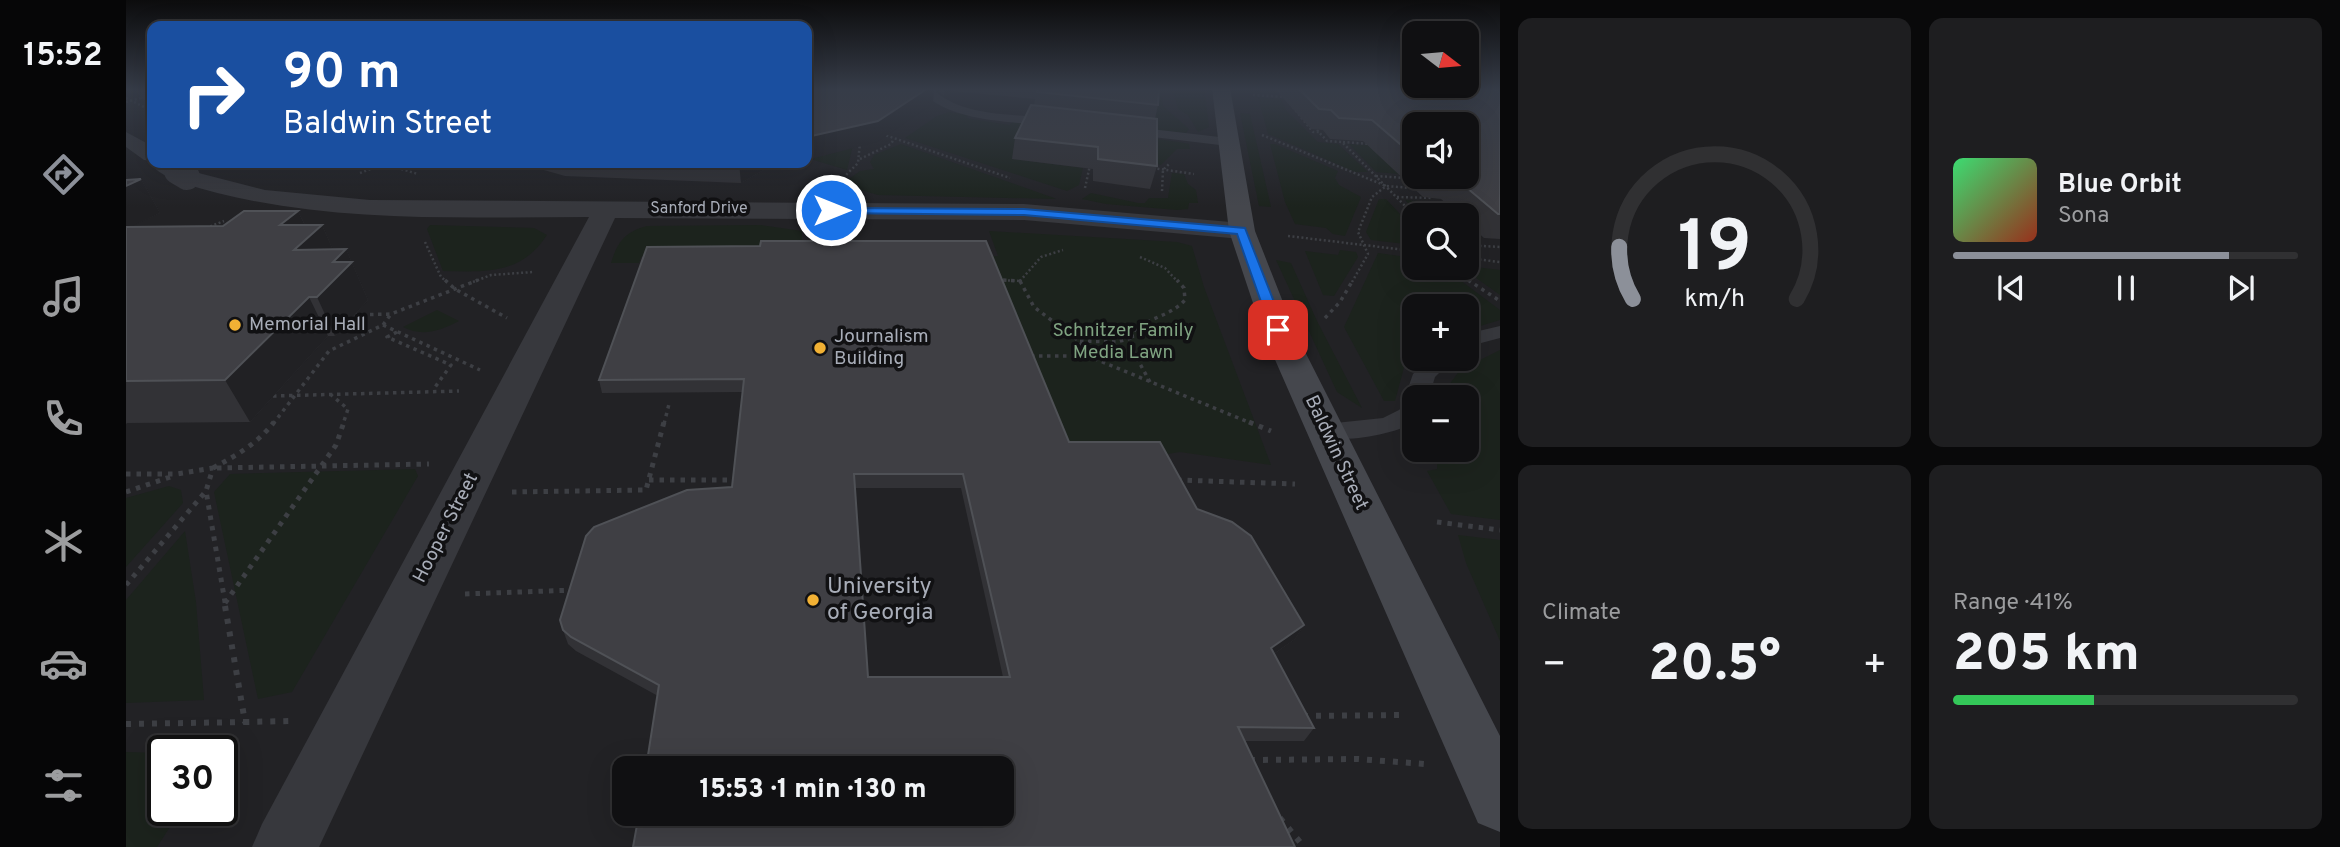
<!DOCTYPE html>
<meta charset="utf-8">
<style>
:root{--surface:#101012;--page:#1e1e20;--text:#f1f3f6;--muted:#9c9d9f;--line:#303032;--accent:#8c9099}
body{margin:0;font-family:Overpass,sans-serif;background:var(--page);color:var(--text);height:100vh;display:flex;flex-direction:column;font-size:26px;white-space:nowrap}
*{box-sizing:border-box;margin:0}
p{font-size:23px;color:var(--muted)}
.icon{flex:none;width:38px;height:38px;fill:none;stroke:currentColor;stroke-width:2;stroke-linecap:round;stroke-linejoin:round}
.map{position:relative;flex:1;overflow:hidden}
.panel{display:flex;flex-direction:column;gap:18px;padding:18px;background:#09090a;width:840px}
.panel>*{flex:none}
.banner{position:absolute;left:21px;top:21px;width:665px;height:147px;border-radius:14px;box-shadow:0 7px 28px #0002,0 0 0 2px var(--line);background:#1a4fa0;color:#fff;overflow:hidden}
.needle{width:46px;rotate:106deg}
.buttons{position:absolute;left:1276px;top:21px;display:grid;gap:14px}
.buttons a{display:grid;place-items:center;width:77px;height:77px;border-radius:14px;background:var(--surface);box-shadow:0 7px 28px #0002,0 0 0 2px var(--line);font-size:35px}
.speed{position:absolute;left:21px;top:735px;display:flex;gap:14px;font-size:35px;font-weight:700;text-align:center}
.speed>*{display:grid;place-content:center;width:91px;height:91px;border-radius:50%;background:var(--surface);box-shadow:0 7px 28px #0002,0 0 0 2px var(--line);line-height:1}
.speed .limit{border:4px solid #111;border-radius:10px;background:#fff;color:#111}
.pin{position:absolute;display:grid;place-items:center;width:60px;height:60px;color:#fff;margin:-30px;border-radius:14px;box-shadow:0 4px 10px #0006}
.me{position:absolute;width:77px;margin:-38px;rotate:90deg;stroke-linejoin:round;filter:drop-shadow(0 0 5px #0008)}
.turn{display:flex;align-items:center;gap:24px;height:147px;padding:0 21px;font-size:32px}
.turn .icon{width:91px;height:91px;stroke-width:2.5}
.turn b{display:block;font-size:49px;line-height:60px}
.big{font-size:52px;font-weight:800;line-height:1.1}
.panel .widget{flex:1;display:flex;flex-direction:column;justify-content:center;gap:10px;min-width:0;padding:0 24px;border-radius:14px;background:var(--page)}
.panel .dial{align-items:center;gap:0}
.dial svg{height:182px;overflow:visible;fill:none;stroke:var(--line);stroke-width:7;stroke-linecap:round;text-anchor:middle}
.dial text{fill:var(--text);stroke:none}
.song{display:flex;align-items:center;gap:21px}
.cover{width:84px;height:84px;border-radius:10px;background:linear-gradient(135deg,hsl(140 70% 55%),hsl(10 70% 35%))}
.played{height:7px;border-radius:4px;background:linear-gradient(90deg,var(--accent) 80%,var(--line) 80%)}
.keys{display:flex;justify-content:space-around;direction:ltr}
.heat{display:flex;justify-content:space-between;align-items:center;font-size:38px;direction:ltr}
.charge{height:10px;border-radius:5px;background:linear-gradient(90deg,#34c759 41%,var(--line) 0)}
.panel .tiles{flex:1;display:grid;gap:18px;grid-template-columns:repeat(2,1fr)}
.trip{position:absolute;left:486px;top:756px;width:402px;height:70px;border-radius:14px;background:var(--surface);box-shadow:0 7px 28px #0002,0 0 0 2px var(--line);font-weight:800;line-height:70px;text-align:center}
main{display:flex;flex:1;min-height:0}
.dock{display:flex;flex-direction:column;width:126px;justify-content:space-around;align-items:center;background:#060607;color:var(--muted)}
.dock .icon{width:49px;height:49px}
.dock .on{color:var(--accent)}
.dock b{font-size:32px;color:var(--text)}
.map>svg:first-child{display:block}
.built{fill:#222225;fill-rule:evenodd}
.green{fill:#1c231d}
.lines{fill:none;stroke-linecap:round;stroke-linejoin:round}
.path-far3{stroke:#3d3f44;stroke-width:2.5;stroke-dasharray:2 2.5;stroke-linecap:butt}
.path-far2{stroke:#3d3f44;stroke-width:3.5;stroke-dasharray:3.5 4.5;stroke-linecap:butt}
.path-far1{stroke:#3d3f44;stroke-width:5;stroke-dasharray:4.5 6;stroke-linecap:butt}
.path{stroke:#3d3f44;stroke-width:6;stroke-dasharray:5 8;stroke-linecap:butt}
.lane{fill:#37383d;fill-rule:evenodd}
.street{fill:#37383d;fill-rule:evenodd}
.secondary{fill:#45474d;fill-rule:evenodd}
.path-bridge{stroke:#3d3f44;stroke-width:2.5;stroke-dasharray:2 2.5;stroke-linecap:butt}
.street-bridge-far1{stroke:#37383d;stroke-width:20}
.street-bridge{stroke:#37383d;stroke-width:26}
.wall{fill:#323236;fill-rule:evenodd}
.shaded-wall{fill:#212124}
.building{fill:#3f3f44;stroke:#4f5156;stroke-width:2;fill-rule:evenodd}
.route{fill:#1a73e8;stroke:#114b97;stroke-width:2}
.poi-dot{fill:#f2b134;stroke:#111113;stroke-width:2.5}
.labels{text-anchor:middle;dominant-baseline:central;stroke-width:7;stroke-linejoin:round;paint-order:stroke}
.far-street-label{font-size:16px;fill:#a8adb8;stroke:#111113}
.poi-label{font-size:19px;fill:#a8adb8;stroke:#111113;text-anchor:start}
.park-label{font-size:19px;fill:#7fa381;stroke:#111113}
.street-label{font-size:19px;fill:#a8adb8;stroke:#111113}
.near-poi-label{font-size:23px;fill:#a8adb8;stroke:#111113;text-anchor:start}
</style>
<main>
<nav class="dock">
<b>15:52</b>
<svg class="icon on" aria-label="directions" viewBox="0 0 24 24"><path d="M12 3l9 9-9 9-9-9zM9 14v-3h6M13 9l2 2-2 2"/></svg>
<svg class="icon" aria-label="music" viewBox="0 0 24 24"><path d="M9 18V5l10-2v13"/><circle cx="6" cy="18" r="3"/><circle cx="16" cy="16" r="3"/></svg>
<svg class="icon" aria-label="phone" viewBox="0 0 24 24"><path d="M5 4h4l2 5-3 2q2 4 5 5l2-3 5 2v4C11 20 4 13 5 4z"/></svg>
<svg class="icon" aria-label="climate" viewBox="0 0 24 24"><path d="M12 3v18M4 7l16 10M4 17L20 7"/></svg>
<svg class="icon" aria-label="car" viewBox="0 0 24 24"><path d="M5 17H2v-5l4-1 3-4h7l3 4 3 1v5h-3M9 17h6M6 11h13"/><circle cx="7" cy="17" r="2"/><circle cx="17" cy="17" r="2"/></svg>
<svg class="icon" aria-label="filters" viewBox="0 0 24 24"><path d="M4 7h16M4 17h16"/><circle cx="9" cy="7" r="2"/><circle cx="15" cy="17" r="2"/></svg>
</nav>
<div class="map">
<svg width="1374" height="847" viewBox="0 0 1374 847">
<rect width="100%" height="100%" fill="#161618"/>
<!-- built -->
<path class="built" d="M 0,88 L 26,88 L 26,163 L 681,163 L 681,88 L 1374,88 L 1374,847 L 0,847 ZM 1288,124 L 1340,124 L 1340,177 L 1288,177 ZM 1288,215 L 1340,215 L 1340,268 L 1288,268 ZM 1288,306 L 1340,306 L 1340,359 L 1288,359 ZM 1288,397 L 1340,397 L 1340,450 L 1288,450 ZM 37,751 L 96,751 L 96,810 L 37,810 ZM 499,768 L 877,768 L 877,814 L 499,814 Z"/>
<!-- green -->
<path class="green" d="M 940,88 L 1036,95 L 1037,106 L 1063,129 L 1060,133 L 1027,130 Z
M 1051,91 L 1079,92 L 1083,127 L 1072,132 L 1062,115 L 1052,109 L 1048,95 Z
M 1132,97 L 1155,99 L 1160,110 L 1192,142 L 1212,144 L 1242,172 L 1229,172 L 1142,134 Z
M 823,112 L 843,115 L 840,118 L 883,125 L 887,122 L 914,125 L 886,159 L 957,168 L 953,185 L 941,191 L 779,138 L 811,116 Z
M 1114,113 L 1124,114 L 1145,207 L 1133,206 Z
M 681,125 L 727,145 L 721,170 L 681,158 Z
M 947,128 L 1053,142 L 1063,144 L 1064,149 L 1051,149 L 1035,165 L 1031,164 L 1031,149 Z
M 775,144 L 928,198 L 930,199 L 752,195 L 728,188 L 723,179 L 734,171 L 748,169 L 744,162 L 748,155 Z
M 1144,144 L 1149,144 L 1212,171 L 1209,178 L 1213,185 L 1235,197 L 1219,236 L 1207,234 L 1200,228 L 1169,224 L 1159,202 Z
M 1223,144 L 1255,146 L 1286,175 L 1250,172 Z
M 1046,173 L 1058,174 L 1062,184 L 1070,190 L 1072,203 L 1063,203 L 1062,209 L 1051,210 L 980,204 L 956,199 L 965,193 L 1012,203 L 1019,203 L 1023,198 L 1042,198 Z
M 1253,199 L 1260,199 L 1288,229 L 1288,245 L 1245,240 L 1240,232 Z
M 1279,200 L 1318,203 L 1331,215 L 1293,215 Z
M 304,225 L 408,228 L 421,235 C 395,275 360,272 317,271 L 301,229 Z
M 635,225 L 676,231 L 676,247 L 526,254 L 515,257 L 513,263 L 485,263 C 492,241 499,232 521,226 Z
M 863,231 L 1051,242 L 1066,246 L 1078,287 L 1145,465 L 1054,452 L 1029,456 L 940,455 L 860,256 L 872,256 Z
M 1214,250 L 1230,252 L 1232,257 L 1208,296 L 1197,295 L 1179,251 L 1212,255 Z
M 1252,253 L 1288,258 L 1288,268 L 1318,268 L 1374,310 L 1374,320 L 1341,330 L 1340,306 L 1288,306 L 1288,354 L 1280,360 L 1269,401 L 1258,401 L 1218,327 Z
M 1150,260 L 1165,263 L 1191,321 L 1236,408 L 1211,392 Z
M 1341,266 L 1374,270 L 1374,295 L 1336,268 Z
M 311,310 L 333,321 C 314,331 296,337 277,327 Z
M 1374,350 L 1374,520 L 1325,514 L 1301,471 L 1311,469 L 1312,450 L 1340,450 L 1340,397 L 1314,397 L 1334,370 Z
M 289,469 L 292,476 L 166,692 L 132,699 L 88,492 L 104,474 Z
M 43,486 L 55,490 L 57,503 L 0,567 L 0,498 Z
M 59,531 L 70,602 L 78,700 L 0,703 L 0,600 Z
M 1332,535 L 1374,540 L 1374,641 L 1340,563 Z
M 0,752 L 37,753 L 37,810 L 55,810 L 31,847 L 0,847 Z"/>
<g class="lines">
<!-- path-far3 -->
<path class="path-far3" d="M 1127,95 L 1160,97
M 0,98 L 26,111
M 1161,100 L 1187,132 L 1193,132
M 1191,130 L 1201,141 L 1216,142 L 1288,215
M 756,134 L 884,178
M 1136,135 L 1260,186 L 1287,188
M 1217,142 L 1244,144
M 734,159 L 765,144 L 768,139
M 170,163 L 185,167
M 258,164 L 292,174
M 1027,168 L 1068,174
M 234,173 L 258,164
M 1250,176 L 1280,178
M 717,178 L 732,163 L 734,142
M 959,188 L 964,165
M 1036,191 L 1037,170 L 1043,164
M 1271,197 L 1307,198
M 80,228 L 98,221
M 1162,236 L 1288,251
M 299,242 L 315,277 L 321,282
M 1340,245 L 1374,247
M 1014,257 L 1039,268 L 1052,282
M 1340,258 L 1374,262
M 1324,268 L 1345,282
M 873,280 L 894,281
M 894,281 L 915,257 L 937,250
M 347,282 L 365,275 L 407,272
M 1226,282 L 1242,254 L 1232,232 L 1246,197 L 1260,186"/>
<!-- path-far2 -->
<path class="path-far2" d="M 319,280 L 329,289 L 381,318
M 877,280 L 894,281
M 1342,280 L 1374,301
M 894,281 L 908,307 L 953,341 L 962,356
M 228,315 L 265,314 L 352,280
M 1199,318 L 1214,302 L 1227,280
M 257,325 L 354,370
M 271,332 L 261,337 L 325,365 L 307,390
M 954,341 L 991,342 L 1005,338
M 905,356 L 962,356 L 1127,424
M 1024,382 L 1008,353 L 1006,333 C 1021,317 1044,317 1059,300 L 1058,288 L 1051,280
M 204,394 L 222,409 L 217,424
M 147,396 L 333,391
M 147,424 L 203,351 L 257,325 L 265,314
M 538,424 L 543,404"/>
<!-- path-far1 -->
<path class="path-far1" d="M 1123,422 L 1145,431
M 87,468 C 111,455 131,444 148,422
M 91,468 L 303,464
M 0,474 L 51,474 L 87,468 L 80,491 L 100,608
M 523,480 L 611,480
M 1051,480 L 1169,484
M 0,492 L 47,476
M 386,492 L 520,490 L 538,422
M 1311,522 L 1374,530
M 0,585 L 80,491
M 339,594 L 449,590
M 99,603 L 210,445 L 218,422"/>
<!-- path -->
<path class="path" d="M 99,606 L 119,722 L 164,721
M 1177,716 L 1277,715
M 0,724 L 119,722
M 1124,760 L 1232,759 L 1299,764
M 1154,818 L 1178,847"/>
<!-- lane -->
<path class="lane" d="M 800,88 L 812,88 L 810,92 C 841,118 893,114 931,118 L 937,122 L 931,126 C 893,122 825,123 798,93 Z
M 999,126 L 1102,138 L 1109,142 L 1102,146 L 994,133 L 993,130 Z
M 1374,326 L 1374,338 L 1340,347 L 1340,334 Z
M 1303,359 L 1327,359 L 1309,377 L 1303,397 L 1288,397 L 1288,422 C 1266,436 1215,443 1190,437 L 1187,431 L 1190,425 L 1257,418 L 1273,410 L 1282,401 L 1279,397 L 1287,374 Z"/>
<!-- street -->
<path class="street" d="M 0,132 L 26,146 L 26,161 L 18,160 L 0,147 Z
M 61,170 L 139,190 L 244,200 L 898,204 L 1116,223 L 1125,225 L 1129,231 L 1125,237 L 1116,239 L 898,220 L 489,218 L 193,847 L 126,847 L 136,824 L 463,217 C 326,217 186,225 53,182 L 49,177 L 53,172 Z"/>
<!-- secondary -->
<path class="secondary" d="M 1086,88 L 1104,88 L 1129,231 L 1168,330 L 1374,736 L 1374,832 L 1352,823 L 1136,330 L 1103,231 Z"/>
<!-- path-bridge -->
<path class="path-bridge" d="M 0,102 L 26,95"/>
<!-- street-bridge-far1 -->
<path class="street-bridge-far1" d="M 38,163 L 54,173"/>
<!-- street-bridge -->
<path class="street-bridge" d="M 51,171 L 61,177"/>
</g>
<!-- wall -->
<path class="wall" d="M 9,88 L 26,88 L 26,102 L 15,99 Z
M 813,88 L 1033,88 L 1032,105 L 1029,119 L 1031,166 L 1024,189 L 967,181 L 967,169 L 886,159 L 889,138 L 908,105 L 909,99 L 826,91 L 818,96 L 813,91 Z
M 1148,88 L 1367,88 L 1374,93 L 1374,239 L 1358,238 L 1340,222 L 1340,215 L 1333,215 L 1315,199 L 1297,197 L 1237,141 L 1204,139 L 1197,130 L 1185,129 ZM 1288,124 L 1340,177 L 1288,177 Z
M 393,163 L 674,163 L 667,167 L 650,163 L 615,183 L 439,176 Z
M 15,179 L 34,213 L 3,227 L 97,226 L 172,211 L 179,225 L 196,225 L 207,250 L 220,249 L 242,300 L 209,336 L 202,336 L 124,422 L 1,423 L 0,424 L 0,180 Z
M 521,247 L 943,442 L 1071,509 L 1178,625 L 1169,639 L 1148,654 L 1188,728 L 1178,741 L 1119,741 L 532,696 L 450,651 L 442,644 L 437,630 L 606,487 L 617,392 L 476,393 L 473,380 ZM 729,488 L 835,488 L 877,677 L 742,677 Z"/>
<!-- shaded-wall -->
<path class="shaded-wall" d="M 802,88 L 808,88 L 807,104 L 751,142 L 681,160 L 681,137 Z
M 819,88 L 826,88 L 826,91 L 818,96 Z
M 613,163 L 650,163 L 615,183 Z
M 667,163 L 674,163 L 667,167 Z
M 15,179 L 34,213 L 0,229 L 0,186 Z
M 172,211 L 184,236 L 196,225 L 211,259 L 220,249 L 242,300 L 209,336 L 191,297 L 154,225 Z
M 183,297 L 202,336 L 124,422 L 99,380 Z
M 1178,625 L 1169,639 L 1136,662 L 1145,648 Z"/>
<!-- building -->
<path class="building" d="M 681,88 L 802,88 L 752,121 L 681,137 Z
M 912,88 L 1033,88 L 1032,105 L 911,92 Z
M 1172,88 L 1367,88 L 1374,93 L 1374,214 L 1372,214 L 1328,177 L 1340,177 L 1340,124 L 1288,124 L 1288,156 L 1246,120 L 1213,118 L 1205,110 L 1193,109 Z
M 905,105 L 1031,119 L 1031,166 L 972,159 L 972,147 L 889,138 Z
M 15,179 L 0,186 L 0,180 Z
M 118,211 L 172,211 L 154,225 L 196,225 L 168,250 L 220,249 L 207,262 L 226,262 L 191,297 L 183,297 L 99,380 L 0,381 L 0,227 L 97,226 Z
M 635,241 L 860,241 L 943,442 L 1034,442 L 1071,509 L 1106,522 L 1125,536 L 1178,625 L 1145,648 L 1188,728 L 1112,727 L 1169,847 L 507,847 L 513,814 L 877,814 L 877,768 L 520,768 L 533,685 L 445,637 L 437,630 L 434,620 L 460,536 L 468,527 L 561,490 L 606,487 L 618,379 L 473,380 L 521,247 L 634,246 ZM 728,474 L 837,474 L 884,677 L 742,677 Z"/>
<!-- sky -->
<linearGradient id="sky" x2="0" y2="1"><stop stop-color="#0c0c0d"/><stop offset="0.43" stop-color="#363c48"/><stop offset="1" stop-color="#363c48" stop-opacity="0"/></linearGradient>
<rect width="1374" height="207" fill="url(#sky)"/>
<!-- route -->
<path class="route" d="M 701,208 L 898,209 L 1119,228 L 1159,330 L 1152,334 L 1145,330 L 1111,234 L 898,215 L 705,213 L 700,210 Z"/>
<!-- markers -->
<g class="poi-dot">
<circle cx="109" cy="325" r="7"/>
<circle cx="694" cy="348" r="7"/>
<circle cx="687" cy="600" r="7"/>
</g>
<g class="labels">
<!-- far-street labels -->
<g class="far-street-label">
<text x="573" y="209">Sanford Drive</text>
</g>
<!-- poi labels -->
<g class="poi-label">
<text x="123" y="325">Memorial Hall</text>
<text x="708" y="337">Journalism<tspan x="708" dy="22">Building</tspan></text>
</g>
<!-- park labels -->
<g class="park-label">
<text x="997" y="331">Schnitzer Family<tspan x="997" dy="22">Media Lawn</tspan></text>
</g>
<!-- street labels -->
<g class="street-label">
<text transform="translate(1210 453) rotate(65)">Baldwin Street</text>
<text transform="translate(320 528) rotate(-63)">Hooper Street</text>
</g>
<!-- near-poi labels -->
<g class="near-poi-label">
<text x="701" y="587">University<tspan x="701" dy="26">of Georgia</tspan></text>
</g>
</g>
</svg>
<div class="buttons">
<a><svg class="needle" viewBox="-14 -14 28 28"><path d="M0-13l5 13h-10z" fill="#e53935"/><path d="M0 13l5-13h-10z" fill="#9c9d9f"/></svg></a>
<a><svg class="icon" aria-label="sound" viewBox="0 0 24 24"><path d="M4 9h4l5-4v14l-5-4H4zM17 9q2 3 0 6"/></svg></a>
<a><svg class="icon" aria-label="search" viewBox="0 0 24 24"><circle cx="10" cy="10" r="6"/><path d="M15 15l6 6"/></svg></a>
<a>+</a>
<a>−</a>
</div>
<div class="speed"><div class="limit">30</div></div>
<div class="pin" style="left:1152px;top:330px;background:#d93025"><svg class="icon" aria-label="arrive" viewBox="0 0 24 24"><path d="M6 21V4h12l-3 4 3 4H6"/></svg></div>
<svg class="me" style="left:705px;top:210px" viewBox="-20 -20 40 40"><circle r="17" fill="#1a73e8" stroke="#fff" stroke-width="3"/><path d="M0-11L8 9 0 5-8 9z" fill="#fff"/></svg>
<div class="trip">15:53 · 1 min · 130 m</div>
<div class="banner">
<div class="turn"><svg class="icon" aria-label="right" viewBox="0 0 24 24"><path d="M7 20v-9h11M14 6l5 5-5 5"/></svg><div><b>90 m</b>Baldwin Street</div></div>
</div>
</div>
<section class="panel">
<div class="tiles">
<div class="widget dial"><svg viewBox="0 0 100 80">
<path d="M14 69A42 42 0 1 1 86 69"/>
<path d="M14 69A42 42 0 0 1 8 46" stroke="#8c9099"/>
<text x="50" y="56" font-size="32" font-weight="700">19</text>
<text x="50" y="72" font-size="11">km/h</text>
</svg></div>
<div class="widget">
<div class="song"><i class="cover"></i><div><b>Blue Orbit</b><p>Sona</p></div></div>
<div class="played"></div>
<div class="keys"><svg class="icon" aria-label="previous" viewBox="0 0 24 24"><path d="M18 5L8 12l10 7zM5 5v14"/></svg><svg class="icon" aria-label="pause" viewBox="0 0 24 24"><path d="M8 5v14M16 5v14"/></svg><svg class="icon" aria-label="next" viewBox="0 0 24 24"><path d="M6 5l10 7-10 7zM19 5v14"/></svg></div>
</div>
<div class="widget"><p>Climate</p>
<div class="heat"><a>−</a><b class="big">20.5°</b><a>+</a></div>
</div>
<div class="widget"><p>Range · 41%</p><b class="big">205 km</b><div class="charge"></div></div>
</div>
</section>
</main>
